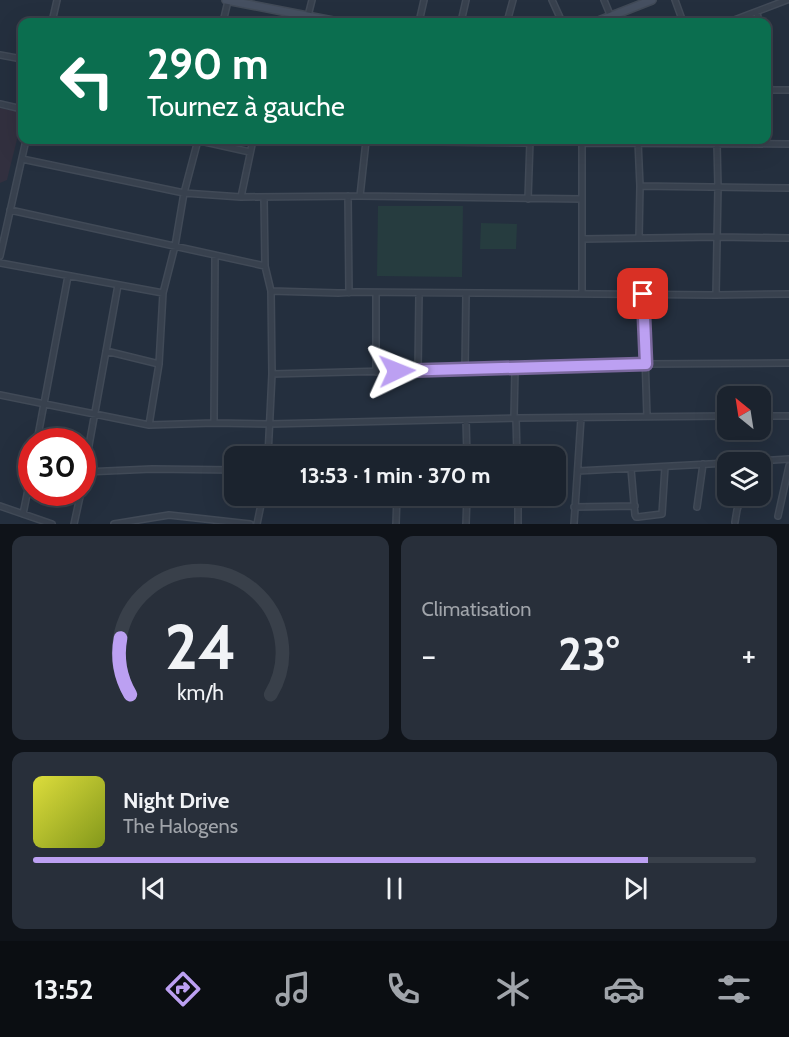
<!DOCTYPE html>
<html lang="fr">
<meta charset="utf-8">
<style>
:root{--surface:#1b232e;--page:#282f3a;--text:#f1f3f6;--muted:#a0a4aa;--line:#39404a;--accent:#bca0f2}
body{margin:0;font-family:Cabin,sans-serif;background:var(--page);color:var(--text);height:100vh;display:flex;flex-direction:column;font-size:22px;white-space:nowrap}
*{box-sizing:border-box;margin:0}
p{font-size:20px;color:var(--muted)}
.icon{flex:none;width:33px;height:33px;fill:none;stroke:currentColor;stroke-width:2;stroke-linecap:round;stroke-linejoin:round}
.map{position:relative;height:524px;overflow:hidden}
.details{display:flex;flex-direction:column;gap:12px;padding:12px;background:#0f1319;flex:1}
.details>*{flex:none}
.top-card{position:absolute;left:18px;top:18px;width:753px;height:126px;border-radius:12px;box-shadow:0 6px 24px #0002,0 0 0 2px var(--line);background:#0b6e4f;color:#fff;overflow:hidden}
.needle{width:39px;rotate:330deg}
.fabs{position:absolute;left:717px;top:386px;display:grid;gap:12px}
.fabs a{display:grid;place-items:center;width:54px;height:54px;border-radius:12px;background:var(--surface);box-shadow:0 6px 24px #0002,0 0 0 2px var(--line);font-size:30px}
.speed{position:absolute;left:18px;top:428px;display:flex;gap:12px;font-size:30px;font-weight:700;text-align:center}
.speed>*{display:grid;place-content:center;width:78px;height:78px;border-radius:50%;background:var(--surface);box-shadow:0 6px 24px #0002,0 0 0 2px var(--line);line-height:1}
.speed .limit{border:9px solid #d22;background:#fff;color:#111}
.pin{position:absolute;display:grid;place-items:center;width:51px;height:51px;color:#fff;margin:-26px;border-radius:12px;box-shadow:0 3px 9px #0006}
.me{position:absolute;width:66px;margin:-33px;rotate:88deg;stroke-linejoin:round;filter:drop-shadow(0 0 4px #0008)}
.turn{display:flex;align-items:center;gap:21px;height:126px;padding:0 30px;font-size:27px}
.turn .icon{width:78px;height:78px;stroke-width:2.5}
.turn b{display:block;font-size:42px;line-height:51px}
.big{font-size:45px;font-weight:700;line-height:1.1}
.details .card{flex:1;display:flex;flex-direction:column;justify-content:center;gap:9px;min-width:0;padding:0 21px;border-radius:12px;background:var(--page)}
.details .dial{align-items:center;gap:0}
.dial svg{height:156px;overflow:visible;fill:none;stroke:var(--line);stroke-width:7;stroke-linecap:round;text-anchor:middle}
.dial text{fill:var(--text);stroke:none}
.song{display:flex;align-items:center;gap:18px}
.cover{width:72px;height:72px;border-radius:9px;background:linear-gradient(135deg,hsl(60 70% 55%),hsl(70 70% 35%))}
.played{height:6px;border-radius:3px;background:linear-gradient(90deg,var(--accent) 85%,var(--line) 85%)}
.keys{display:flex;justify-content:space-around;direction:ltr}
.heat{display:flex;justify-content:space-between;align-items:center;font-size:33px;direction:ltr}
.details .tiles{flex:1;display:grid;gap:12px;grid-template-columns:1fr 1fr}
.card:last-child{grid-column:span 2}
.trip{position:absolute;left:224px;top:446px;width:342px;height:60px;border-radius:12px;background:var(--surface);box-shadow:0 6px 24px #0002,0 0 0 2px var(--line);font-weight:700;line-height:60px;text-align:center}
.tab-bar{display:flex;height:96px;justify-content:space-around;align-items:center;background:#0b0e12;color:var(--muted)}
.tab-bar .icon{width:42px;height:42px}
.tab-bar .current{color:var(--accent)}
.tab-bar b{font-size:27px;color:var(--text)}
.map>svg:first-child{display:block}
.medical{fill:#32303f}
.green{fill:#263c3f}
.lines{fill:none;stroke-linecap:round;stroke-linejoin:round}
.street-casing{stroke:#414a57;stroke-width:8}
.secondary-casing{stroke:#414a57;stroke-width:10}
.street{stroke:#38414e;stroke-width:5}
.secondary{stroke:#465061;stroke-width:7}
.route-casing{stroke:#7a689d;stroke-width:15}
.route{stroke:#bca0f2;stroke-width:10}
</style>
<div class="map">
<svg width="789" height="524" viewBox="0 0 789 524">
<rect width="100%" height="100%" fill="#242f3e"/>
<!-- medical -->
<path class="medical" d="M 0,108 L 22,112 L 22,119 L 7,180 L 0,183 Z"/>
<!-- green -->
<path class="green" d="M 378,206 L 463,206 L 462,277 L 377,276 Z
M 481,223 L 517,224 L 516,249 L 480,249 Z"/>
<g class="lines">
<!-- street casing -->
<g class="street-casing">
<path id="street" d="M 552,0 L 562,22
M 604,0 L 611,17
M 675,0 L 683,22
M 757,12 L 759,22
M 308,16 L 312,0
M 52,22 L 57,0
M 223,22 L 228,1
M 419,22 L 424,0
M 461,22 L 466,0
M 507,22 L 513,0
M 729,22 L 787,0
M 0,55 L 22,59
M 766,71 L 770,90
M 766,90 L 789,90
M 0,104 L 22,109
M 196,140 L 250,152
M 253,140 L 530,143
M 638,141 L 640,186 L 639,238
M 582,143 L 789,144
M 22,159 L 184,193 L 241,197 L 360,196 L 582,199
M 640,186 L 789,188
M 348,196 L 349,293
M 360,196 L 366,141
M 241,197 L 253,140
M 264,197 L 265,266 L 271,291 L 272,374 L 268,456
M 528,199 L 530,141
M 10,210 L 265,266
M 582,239 L 717,237 L 789,238
M 0,256 L 26,140
M 0,263 L 163,293
M 271,291 L 338,293 L 356,292 L 716,295 L 789,294
M 582,294 L 582,141
M 643,294 L 647,417
M 716,295 L 718,187 L 717,144
M 106,351 L 159,364
M 465,370 L 466,294
M 418,371 L 419,294
M 376,372 L 376,293
M 272,374 L 646,364 L 789,363
M 0,395 L 149,425 L 214,423 L 270,424 L 516,418 L 728,416
M 760,416 L 789,416
M 514,418 L 515,369
M 516,418 L 517,456
M 466,420 L 467,456
M 214,423 L 215,255
M 149,425 L 159,364 L 163,293 L 175,246 L 184,193 L 198,140
M 37,441 L 68,276
M 330,450 L 397,451 L 467,449
M 743,462 L 789,459
M 631,469 L 635,515 L 636,517 L 638,517 L 662,514 L 665,467
M 578,471 L 728,463
M 85,472 L 152,469 L 234,470
M 82,484 L 118,285
M 518,495 L 518,524
M 0,506 L 52,524
M 574,507 L 635,506
M 697,507 L 703,464
M 23,514 L 32,470
M 778,516 L 789,466
M 735,522 L 737,510 L 742,495
M 74,524 L 81,492
M 114,524 L 169,515 L 250,524
M 257,524 L 263,495
M 396,524 L 397,495
M 466,524 L 467,495
M 574,524 L 581,418"/>
</g>
<!-- secondary casing -->
<g class="secondary-casing">
<path id="secondary" d="M 226,0 L 338,22
M 596,22 L 652,0"/>
</g>
<!-- street -->
<use href="#street" class="street"/>
<!-- secondary -->
<use href="#secondary" class="secondary"/>
</g>
<g class="lines">
<!-- route casing -->
<g class="route-casing">
<path id="route" d="M 397,371 L 646,364 L 643,294"/>
</g>
<!-- route -->
<use href="#route" class="route"/>
</g>
</svg>
<div class="fabs">
<a><svg class="needle" viewBox="-14 -14 28 28"><path d="M0-13l5 13h-10z" fill="#e53935"/><path d="M0 13l5-13h-10z" fill="#a0a4aa"/></svg></a>
<a><svg class="icon" aria-label="layers" viewBox="0 0 24 24"><path d="M12 4l9 5-9 5-9-5zM3 14l9 5 9-5"/></svg></a>
</div>
<div class="speed"><div class="limit">30</div></div>
<div class="pin" style="left:643px;top:294px;background:#d93025"><svg class="icon" aria-label="arrive" viewBox="0 0 24 24"><path d="M6 21V4h12l-3 4 3 4H6"/></svg></div>
<svg class="me" style="left:397px;top:371px" viewBox="-20 -20 40 40"><path d="M0-17L14 15 0 8-14 15z" fill="#bca0f2" stroke="#fff" stroke-width="4"/></svg>
<div class="trip">13:53 · 1 min · 370 m</div>
<div class="top-card">
<div class="turn"><svg class="icon" aria-label="left" viewBox="0 0 24 24"><path d="M17 20v-9H6M10 6l-5 5 5 5"/></svg><div><b>290 m</b>Tournez à gauche</div></div>
</div>
</div>
<section class="details">
<div class="tiles">
<div class="card dial"><svg viewBox="0 0 100 80">
<path d="M14 69A42 42 0 1 1 86 69"/>
<path d="M14 69A42 42 0 0 1 9 40" stroke="#bca0f2"/>
<text x="50" y="56" font-size="32" font-weight="700">24</text>
<text x="50" y="72" font-size="11">km/h</text>
</svg></div>
<div class="card"><p>Climatisation</p>
<div class="heat"><a>−</a><b class="big">23°</b><a>+</a></div>
</div>
<div class="card">
<div class="song"><i class="cover"></i><div><b>Night Drive</b><p>The Halogens</p></div></div>
<div class="played"></div>
<div class="keys"><svg class="icon" aria-label="previous" viewBox="0 0 24 24"><path d="M18 5L8 12l10 7zM5 5v14"/></svg><svg class="icon" aria-label="pause" viewBox="0 0 24 24"><path d="M8 5v14M16 5v14"/></svg><svg class="icon" aria-label="next" viewBox="0 0 24 24"><path d="M6 5l10 7-10 7zM19 5v14"/></svg></div>
</div>
</div>
</section>
<nav class="tab-bar">
<b>13:52</b>
<svg class="icon current" aria-label="directions" viewBox="0 0 24 24"><path d="M12 3l9 9-9 9-9-9zM9 14v-3h6M13 9l2 2-2 2"/></svg>
<svg class="icon" aria-label="music" viewBox="0 0 24 24"><path d="M9 18V5l10-2v13"/><circle cx="6" cy="18" r="3"/><circle cx="16" cy="16" r="3"/></svg>
<svg class="icon" aria-label="phone" viewBox="0 0 24 24"><path d="M5 4h4l2 5-3 2q2 4 5 5l2-3 5 2v4C11 20 4 13 5 4z"/></svg>
<svg class="icon" aria-label="climate" viewBox="0 0 24 24"><path d="M12 3v18M4 7l16 10M4 17L20 7"/></svg>
<svg class="icon" aria-label="car" viewBox="0 0 24 24"><path d="M5 17H2v-5l4-1 3-4h7l3 4 3 1v5h-3M9 17h6M6 11h13"/><circle cx="7" cy="17" r="2"/><circle cx="17" cy="17" r="2"/></svg>
<svg class="icon" aria-label="filters" viewBox="0 0 24 24"><path d="M4 7h16M4 17h16"/><circle cx="9" cy="7" r="2"/><circle cx="15" cy="17" r="2"/></svg>
</nav>
